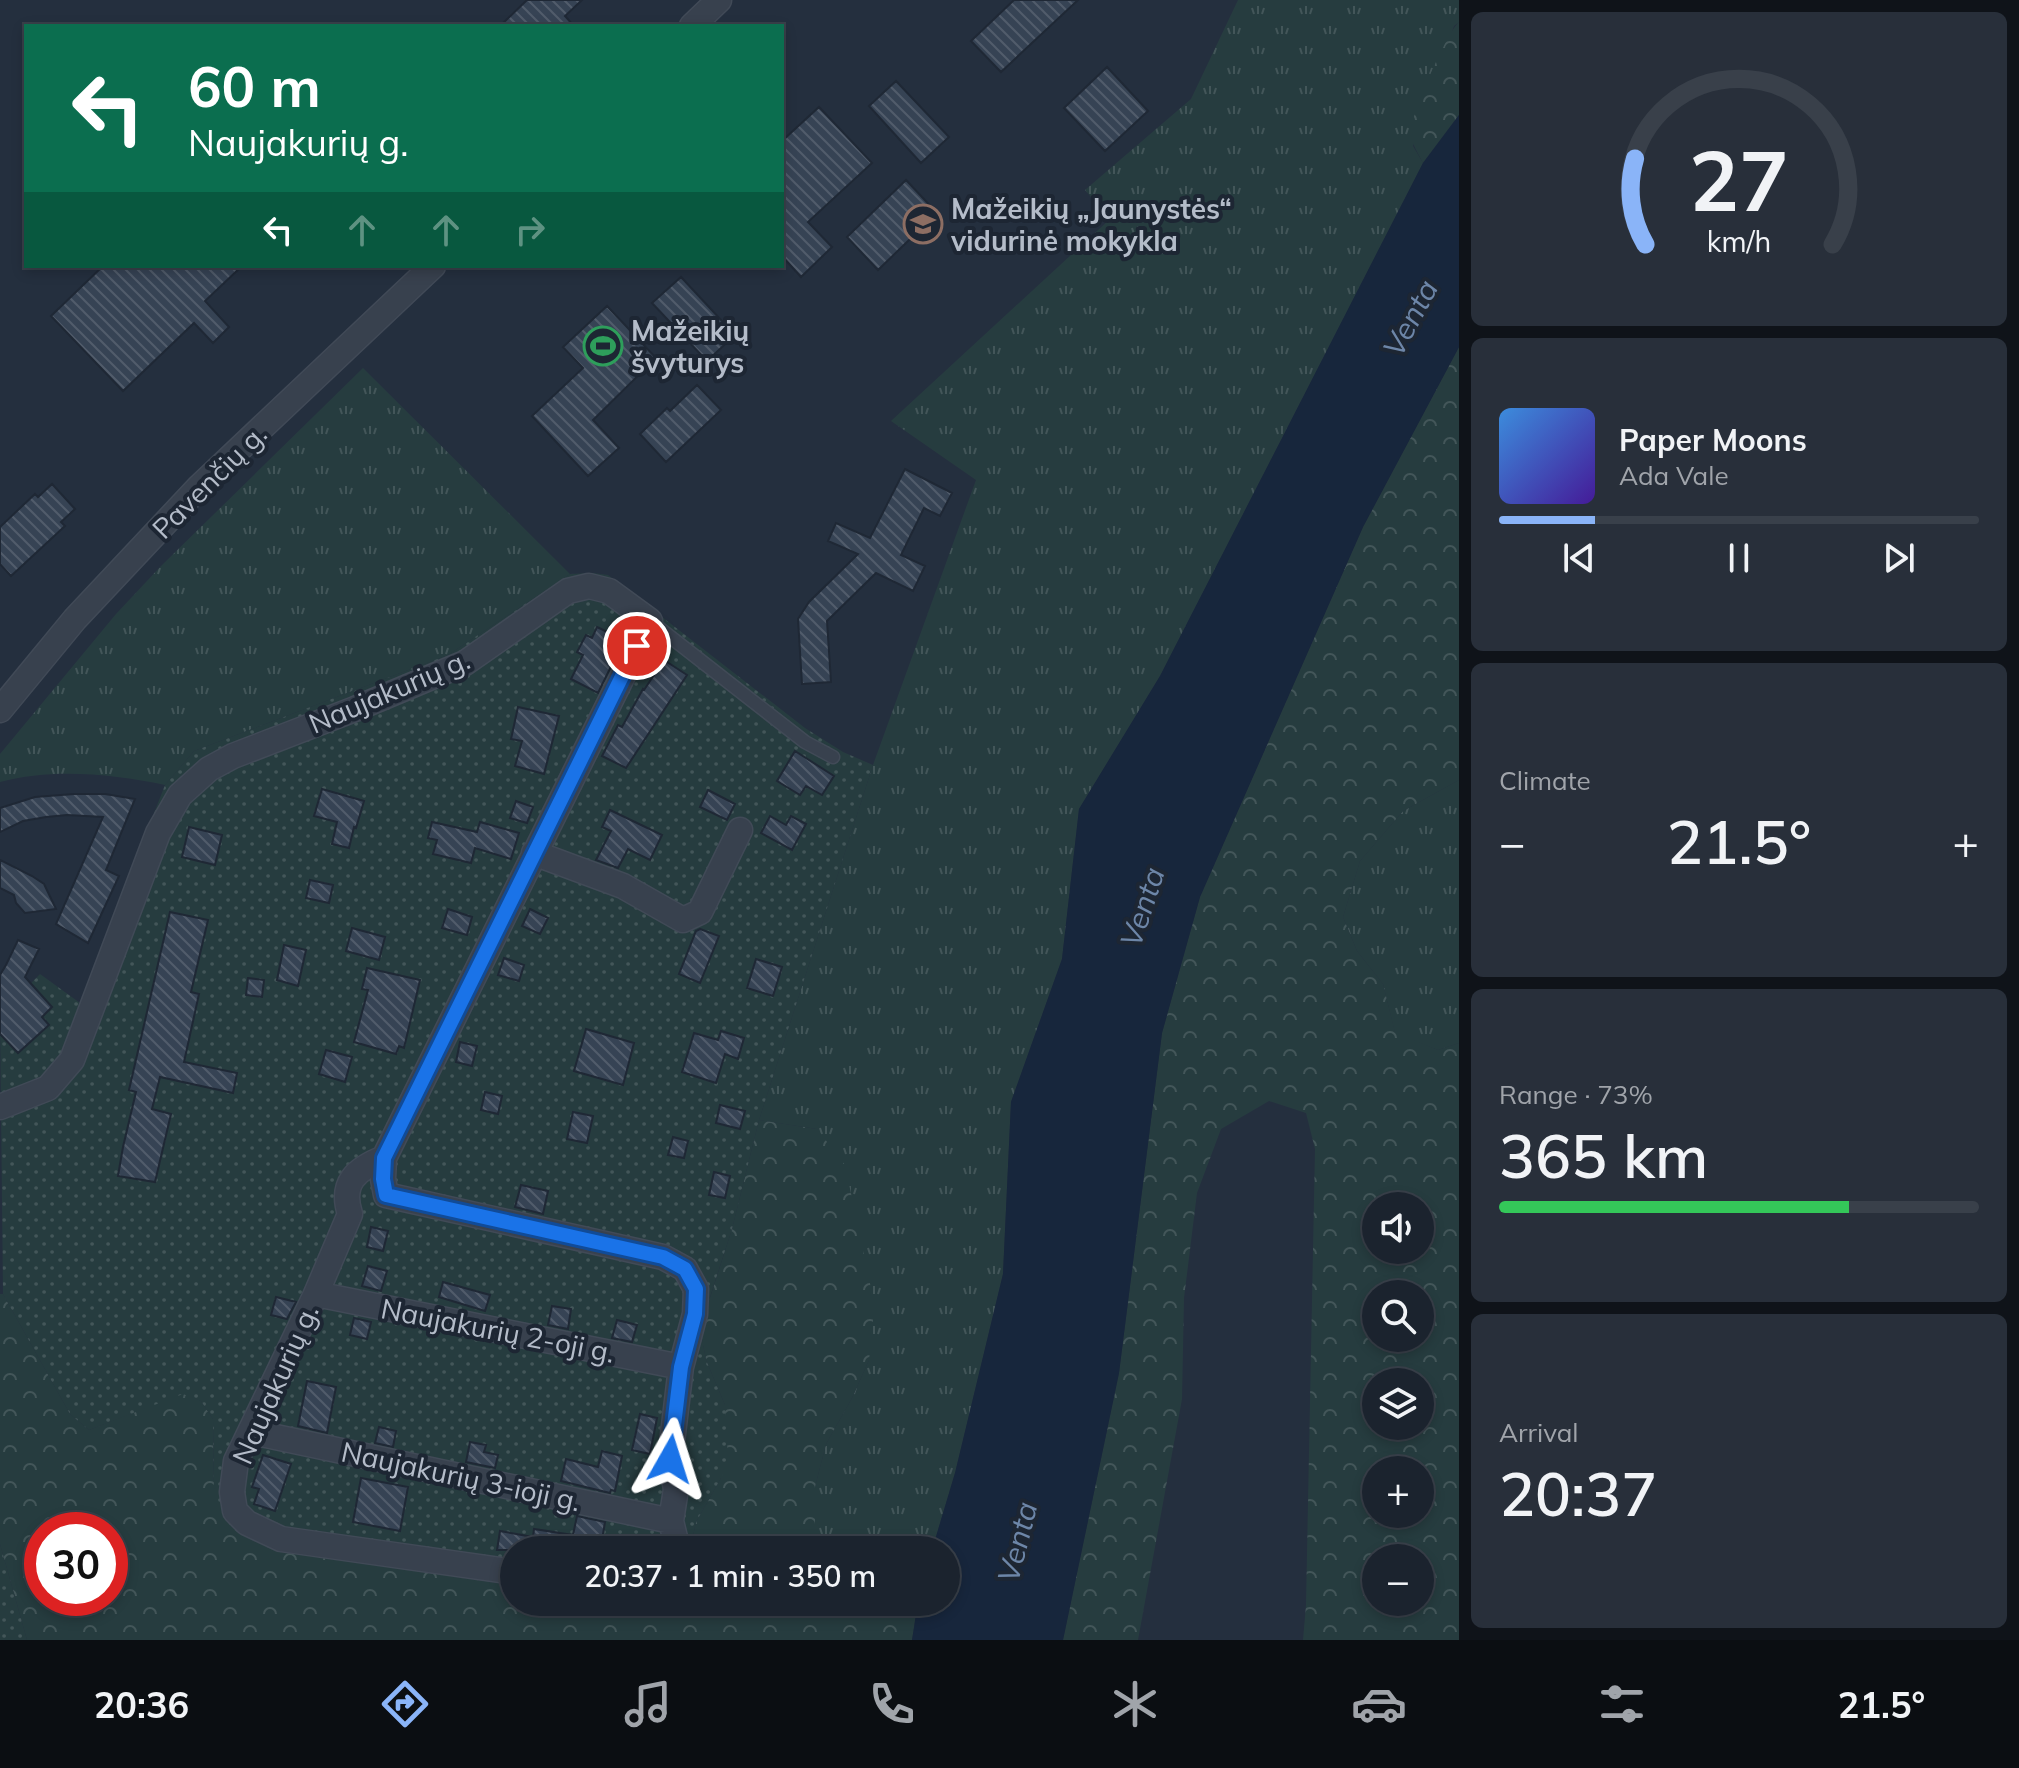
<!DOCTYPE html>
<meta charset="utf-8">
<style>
:root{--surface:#1b232e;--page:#282f3a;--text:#f1f3f6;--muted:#a0a4aa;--line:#39404a;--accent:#8ab4f8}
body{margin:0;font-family:Mulish,sans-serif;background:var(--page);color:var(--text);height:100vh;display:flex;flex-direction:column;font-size:30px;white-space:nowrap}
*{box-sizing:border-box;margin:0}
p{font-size:26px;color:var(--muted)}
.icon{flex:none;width:44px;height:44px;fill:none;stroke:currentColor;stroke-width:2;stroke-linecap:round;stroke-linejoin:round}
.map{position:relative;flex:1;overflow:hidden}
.sheet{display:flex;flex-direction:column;gap:12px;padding:12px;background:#0f1319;width:560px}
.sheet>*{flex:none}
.top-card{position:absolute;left:24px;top:24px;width:760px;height:244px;border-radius:0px;box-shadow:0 4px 12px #0003,0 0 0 2px var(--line);background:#0b6e4f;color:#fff;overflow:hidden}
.controls{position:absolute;left:1362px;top:1192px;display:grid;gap:16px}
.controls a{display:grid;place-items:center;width:72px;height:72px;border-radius:50%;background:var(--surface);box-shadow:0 4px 12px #0003,0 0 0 2px var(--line);font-size:40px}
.speed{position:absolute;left:24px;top:1512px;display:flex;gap:16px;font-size:40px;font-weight:700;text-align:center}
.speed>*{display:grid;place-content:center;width:104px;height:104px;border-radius:50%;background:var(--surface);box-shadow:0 4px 12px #0003,0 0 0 2px var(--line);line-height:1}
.speed .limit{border:12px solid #d22;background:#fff;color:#111}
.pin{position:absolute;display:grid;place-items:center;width:68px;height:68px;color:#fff;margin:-34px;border:4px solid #fff;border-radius:50%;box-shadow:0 2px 8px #0007}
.me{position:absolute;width:88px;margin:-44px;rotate:6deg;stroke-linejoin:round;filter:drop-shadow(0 0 6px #0008)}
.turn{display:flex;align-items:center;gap:28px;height:168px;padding:0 32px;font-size:36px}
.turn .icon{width:104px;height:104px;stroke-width:2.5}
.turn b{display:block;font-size:56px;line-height:68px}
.lanes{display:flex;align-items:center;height:76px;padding:0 32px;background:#0003;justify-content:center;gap:40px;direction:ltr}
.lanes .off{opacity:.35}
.big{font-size:60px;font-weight:600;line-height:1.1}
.sheet .tile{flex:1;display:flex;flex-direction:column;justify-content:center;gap:12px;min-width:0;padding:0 28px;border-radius:12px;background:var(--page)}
.sheet .dial{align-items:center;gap:0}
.dial svg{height:208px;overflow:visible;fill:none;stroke:var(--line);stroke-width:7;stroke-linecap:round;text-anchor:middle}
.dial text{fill:var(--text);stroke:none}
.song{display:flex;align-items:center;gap:24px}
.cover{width:96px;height:96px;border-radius:12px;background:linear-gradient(135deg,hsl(210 70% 55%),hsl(260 70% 35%))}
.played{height:8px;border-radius:4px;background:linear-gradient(90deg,var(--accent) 20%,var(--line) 20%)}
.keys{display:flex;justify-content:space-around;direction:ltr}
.heat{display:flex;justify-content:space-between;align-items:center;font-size:44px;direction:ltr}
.charge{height:12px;border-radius:6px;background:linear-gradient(90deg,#34c759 73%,var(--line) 0)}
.trip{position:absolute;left:500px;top:1536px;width:460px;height:80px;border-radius:40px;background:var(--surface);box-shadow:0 4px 12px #0003,0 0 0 2px var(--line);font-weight:600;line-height:80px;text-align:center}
.tabs{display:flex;height:128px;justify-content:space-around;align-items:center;background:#0b0e12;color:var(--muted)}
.tabs .icon{width:56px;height:56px}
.tabs .current{color:var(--accent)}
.tabs b{font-size:36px;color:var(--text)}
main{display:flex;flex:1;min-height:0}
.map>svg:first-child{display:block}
.grass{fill:url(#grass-tufts)}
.forest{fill:url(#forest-crowns);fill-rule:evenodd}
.garden{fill:url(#garden-dots)}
.water{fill:#17263c}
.building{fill:url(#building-back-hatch);stroke:#1f2835;stroke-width:2}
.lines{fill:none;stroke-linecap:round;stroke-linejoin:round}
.lane-casing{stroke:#414a57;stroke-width:15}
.street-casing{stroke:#414a57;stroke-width:27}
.lane{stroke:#38414e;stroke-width:12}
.street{stroke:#38414e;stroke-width:24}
.route-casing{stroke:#114b97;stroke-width:20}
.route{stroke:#1a73e8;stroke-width:14}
.labels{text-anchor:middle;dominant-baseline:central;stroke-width:8;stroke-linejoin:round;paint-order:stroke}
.poi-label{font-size:28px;font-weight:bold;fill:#b4bcc9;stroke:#1d2633;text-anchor:start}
.street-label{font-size:28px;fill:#b4bcc9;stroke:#1d2633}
.water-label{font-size:30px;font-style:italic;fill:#6d86a8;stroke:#1d2633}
</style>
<main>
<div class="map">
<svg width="1459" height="1640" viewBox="0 0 1459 1640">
<defs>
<pattern id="grass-tufts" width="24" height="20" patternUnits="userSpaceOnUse" patternTransform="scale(2)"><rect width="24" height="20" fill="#263c3f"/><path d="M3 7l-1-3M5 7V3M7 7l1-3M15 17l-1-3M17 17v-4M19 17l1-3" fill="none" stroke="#435659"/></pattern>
<pattern id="forest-crowns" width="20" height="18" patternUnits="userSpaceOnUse" patternTransform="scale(2)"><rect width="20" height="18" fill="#263c3f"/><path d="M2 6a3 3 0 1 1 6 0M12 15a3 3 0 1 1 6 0" fill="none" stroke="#435659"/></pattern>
<pattern id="garden-dots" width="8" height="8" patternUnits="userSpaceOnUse" patternTransform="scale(2)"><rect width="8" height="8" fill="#263c3f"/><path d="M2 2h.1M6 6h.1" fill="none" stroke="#435659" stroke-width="1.8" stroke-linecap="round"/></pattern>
<pattern id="building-back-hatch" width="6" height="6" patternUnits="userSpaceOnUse" patternTransform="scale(2)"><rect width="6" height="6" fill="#364354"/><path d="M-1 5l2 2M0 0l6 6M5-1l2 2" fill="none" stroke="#515c6b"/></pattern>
</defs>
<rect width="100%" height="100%" fill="#242f3e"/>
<!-- grass -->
<path class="grass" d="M 1238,0 L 1459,0 L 1459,22 L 1454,26 L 1413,146 L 1423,163 L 1160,676 L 1079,809 L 1062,959 L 1011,1102 L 1003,1274 L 955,1473 L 932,1550 L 821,1550 L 815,1534 L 815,1487 L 826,1444 L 852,1398 L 869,1360 L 817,1129 L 759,1120 L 873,765 L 976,480 L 891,421 L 1110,219 L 1085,190 L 1191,99 Z
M 363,368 L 570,574 L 448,655 L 194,751 L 165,785 C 112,774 53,768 0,782 L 0,754 L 116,614 L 161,566 Z
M 1459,780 L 1459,1043 L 1438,1050 L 1395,1033 L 1383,984 L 1357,951 L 1343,917 L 1360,861 L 1403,811 Z"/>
<!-- forest -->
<path class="forest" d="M 1459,22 L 1459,115 L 1423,163 C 1418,153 1412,145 1411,133 C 1409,119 1447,32 1459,22 Z
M 1459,347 L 1459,780 L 1403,811 L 1360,861 L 1343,917 L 1357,951 L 1383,984 L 1395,1032 L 1438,1050 L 1459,1043 L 1459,1640 L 1303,1640 L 1306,1605 L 1315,1149 L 1306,1113 L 1269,1101 L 1221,1129 L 1197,1193 L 1184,1298 L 1182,1399 L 1138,1640 L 1063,1640 L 1119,1373 L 1162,1033 L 1200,897 L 1363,527 ZM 1376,1206 L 1420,1206 L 1420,1250 L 1376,1250 ZM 1376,1294 L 1420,1294 L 1420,1338 L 1376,1338 ZM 1376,1382 L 1420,1382 L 1420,1426 L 1376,1426 ZM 1376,1470 L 1420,1470 L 1420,1514 L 1376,1514 ZM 1376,1558 L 1420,1558 L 1420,1602 L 1376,1602 Z
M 759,1120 L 817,1129 L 845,1165 L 872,1293 L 873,1320 L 869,1360 L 852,1398 L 826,1444 L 815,1487 L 815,1534 L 821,1550 L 690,1550 L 696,1522 L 721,1478 L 725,1405 L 706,1360 L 700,1329 L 732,1229 Z
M 0,1294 L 3,1294 L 70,1414 L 89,1430 L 183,1393 L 201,1401 L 213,1419 L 214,1488 L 266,1547 L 514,1586 L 514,1602 L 616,1602 L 663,1605 L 670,1602 L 918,1602 L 912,1640 L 27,1640 L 0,1544 ZM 42,1530 L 110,1530 L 110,1598 L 42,1598 Z"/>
<!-- garden -->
<path class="garden" d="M 593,573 L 608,575 L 805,728 L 843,752 L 873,765 L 759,1120 L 732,1229 L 700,1328 L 706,1360 L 725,1405 L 728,1460 L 721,1478 L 696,1522 L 690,1550 L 514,1550 L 514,1586 L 266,1547 L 232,1529 L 219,1506 L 214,1488 L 213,1419 L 201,1401 L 183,1394 L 89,1430 L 70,1414 L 3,1294 L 0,1015 L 40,974 L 80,1003 L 165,785 L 194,751 L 448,655 L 570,574 Z
M 0,1544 L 27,1640 L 0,1640 Z"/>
<!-- water -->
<path class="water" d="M 1459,115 L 1459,347 L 1363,527 L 1200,897 L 1162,1033 L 1119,1373 L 1063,1640 L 912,1640 L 918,1602 L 946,1602 L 946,1550 L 932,1550 L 955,1473 L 1003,1274 L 1011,1102 L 1062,959 L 1079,809 L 1160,676 L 1423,163 Z"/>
<!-- building -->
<path class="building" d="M 527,0 L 582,0 L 565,16 L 574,26 L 500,26 Z
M 1014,0 L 1078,0 L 1001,72 L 971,41 Z
M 1107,67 L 1148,111 L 1105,151 L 1064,108 Z
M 896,81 L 949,137 L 921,163 L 869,106 Z
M 819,107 L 872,163 L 808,222 L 832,247 L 801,277 L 782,256 L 782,141 Z
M 906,180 L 937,213 L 878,270 L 847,237 Z
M 103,266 L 242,266 L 205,301 L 229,327 L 213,343 L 194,323 L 123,391 L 51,316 Z
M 681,277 L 735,335 L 707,361 L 652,303 Z
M 607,306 L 656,358 L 593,420 L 619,448 L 588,476 L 532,416 L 583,368 L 563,347 Z
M 697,385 L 721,410 L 666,462 L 640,434 L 667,408 L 670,411 Z
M 905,469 L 952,493 L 940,516 L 924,508 L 901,555 L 925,566 L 913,591 L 876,573 L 827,621 L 831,682 L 802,684 L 798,619 L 809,602 L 858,554 L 828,541 L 836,523 L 870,538 Z
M 52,484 L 75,509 L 61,522 L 65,526 L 11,576 L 0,564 L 0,527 L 35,494 L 38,497 Z
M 597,627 L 624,640 L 598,693 L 571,679 L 583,655 L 577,652 L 586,635 L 592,638 Z
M 664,660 L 687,675 L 626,768 L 602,756 L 618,725 L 622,727 L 643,689 L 644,690 Z
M 518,707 L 559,716 L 544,774 L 515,766 L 522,741 L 511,739 Z
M 795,751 L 834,776 L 822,795 L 806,786 L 800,795 L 777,781 Z
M 322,789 L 364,801 L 356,828 L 354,827 L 349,848 L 332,844 L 337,822 L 314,816 Z
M 708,790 L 735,804 L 727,820 L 700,807 Z
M 74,794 L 105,794 L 135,799 L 106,870 L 119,876 L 88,943 L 56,924 L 103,817 L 67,815 L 46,817 L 23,821 L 0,832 L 0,808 L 35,797 Z
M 516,801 L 533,807 L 527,823 L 510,818 Z
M 610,810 L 662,835 L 650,860 L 628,849 L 618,868 L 596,860 L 611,831 L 602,827 Z
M 770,816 L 786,825 L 791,816 L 806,824 L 792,850 L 761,833 Z
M 432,822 L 477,832 L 480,822 L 519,833 L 511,859 L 475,848 L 471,863 L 433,854 L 437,840 L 428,838 Z
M 189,827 L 222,835 L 215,865 L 182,857 Z
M 0,860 L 32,876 L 44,884 L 56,909 L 25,913 L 16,903 L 14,895 L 0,888 Z
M 310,880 L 333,885 L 329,903 L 306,898 Z
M 448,909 L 472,917 L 467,935 L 442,928 Z
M 530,909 L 548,918 L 540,934 L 522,926 Z
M 170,912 L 208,920 L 191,992 L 199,994 L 184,1062 L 237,1073 L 233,1093 L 160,1077 L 152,1109 L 171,1114 L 155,1182 L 118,1176 L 123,1147 L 136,1092 L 129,1090 Z
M 352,928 L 385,937 L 379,960 L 346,951 Z
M 700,929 L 719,936 L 700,983 L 679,974 L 696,931 Z
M 18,940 L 39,949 L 25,977 L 52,1007 L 42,1017 L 49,1025 L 18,1053 L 0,1034 L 0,975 L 6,965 Z
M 284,945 L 306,950 L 298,986 L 277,980 Z
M 504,958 L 524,965 L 519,981 L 498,975 Z
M 756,959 L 782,967 L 773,996 L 747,988 Z
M 367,968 L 420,980 L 404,1048 L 399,1046 L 396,1054 L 354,1042 L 368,990 L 362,989 Z
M 248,978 L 264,980 L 262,997 L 246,995 Z
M 586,1029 L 634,1043 L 623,1085 L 574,1071 Z
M 721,1031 L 744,1038 L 738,1059 L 725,1054 L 716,1083 L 682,1072 L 694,1033 L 718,1040 Z
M 460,1042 L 477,1046 L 472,1066 L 456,1062 Z
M 326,1050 L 352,1057 L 345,1082 L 319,1074 Z
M 485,1092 L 502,1096 L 498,1114 L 481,1110 Z
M 720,1105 L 745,1111 L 740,1129 L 716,1123 Z
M 573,1112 L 593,1116 L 587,1143 L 567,1139 Z
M 673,1137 L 688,1141 L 684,1158 L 668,1155 Z
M 714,1172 L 730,1176 L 725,1198 L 709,1195 Z
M 521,1185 L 548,1191 L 543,1214 L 515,1207 Z
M 371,1227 L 388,1231 L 383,1251 L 367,1247 Z
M 368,1266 L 387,1271 L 381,1291 L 362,1286 Z
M 443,1282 L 490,1295 L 485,1311 L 439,1297 Z
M 276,1297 L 296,1302 L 287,1319 L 271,1315 Z
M 552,1306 L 571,1309 L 568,1329 L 548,1325 Z
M 354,1318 L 371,1322 L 367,1339 L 350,1335 Z
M 617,1320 L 637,1325 L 632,1342 L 612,1338 Z
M 307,1381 L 336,1387 L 327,1433 L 298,1426 Z
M 640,1414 L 657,1418 L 650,1454 L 632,1450 Z
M 379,1427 L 396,1431 L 393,1447 L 375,1443 Z
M 470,1442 L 486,1445 L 484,1452 L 498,1455 L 495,1468 L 466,1462 Z
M 602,1451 L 622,1456 L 615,1491 L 611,1490 L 610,1493 L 561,1481 L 566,1459 L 598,1467 Z
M 263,1455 L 291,1464 L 275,1511 L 254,1504 L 259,1489 L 252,1487 Z
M 361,1478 L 408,1487 L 400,1531 L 353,1522 Z
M 577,1516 L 605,1522 L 602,1540 L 607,1541 L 606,1550 L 497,1550 L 500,1531 L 533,1537 L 534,1529 L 573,1535 Z"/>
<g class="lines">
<!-- lane casing -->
<g class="lane-casing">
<path id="lane" d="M 650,621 L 805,742 L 833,757"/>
</g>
<!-- street casing -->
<g class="street-casing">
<path id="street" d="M 692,26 L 719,0
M 0,710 L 75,619 L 199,487 L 433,266
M 534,853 L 623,886 L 683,920 L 700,912 L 740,830
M 0,1107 L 48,1088 L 72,1060 L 158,833 L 180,795 L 209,769 L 233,756 L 355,709 L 465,663 L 568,591 L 589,586 L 609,591 L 650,621 L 384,1158 L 383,1179 L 386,1195 L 663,1257 L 685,1269 L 696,1289 L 695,1314 L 681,1367 L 670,1459 L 676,1489 L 671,1521 L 678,1550
M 384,1158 C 356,1169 340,1183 350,1214 L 316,1294 L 236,1461 L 232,1492 L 235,1511 L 247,1523 L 281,1539 L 514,1572
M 316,1294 L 681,1367
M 252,1432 L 671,1521"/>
</g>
<!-- lane -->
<use href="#lane" class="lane"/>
<!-- street -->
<use href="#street" class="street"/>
</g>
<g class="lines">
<!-- route casing -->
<g class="route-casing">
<path id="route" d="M 637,646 L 384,1158 L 383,1179 L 386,1195 L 663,1257 L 685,1269 L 696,1289 L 695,1314 L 681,1367 L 670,1459"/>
</g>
<!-- route -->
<use href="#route" class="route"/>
</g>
<!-- icons -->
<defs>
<g id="school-ring" transform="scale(2)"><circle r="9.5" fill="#1d2633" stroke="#8d6e63" stroke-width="1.5"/><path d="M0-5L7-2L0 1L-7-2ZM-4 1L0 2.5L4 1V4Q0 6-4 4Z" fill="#8d6e63"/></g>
<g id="stadium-ring" transform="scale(2)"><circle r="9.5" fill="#1d2633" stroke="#2e9e5b" stroke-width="1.5"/><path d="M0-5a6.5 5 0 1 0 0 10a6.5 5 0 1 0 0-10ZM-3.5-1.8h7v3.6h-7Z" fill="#2e9e5b"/></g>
</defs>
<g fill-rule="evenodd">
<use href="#school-ring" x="923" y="224"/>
<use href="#stadium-ring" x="603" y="346"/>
</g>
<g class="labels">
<!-- poi labels -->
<g class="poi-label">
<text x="951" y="208">Mažeikių „Jaunystės“<tspan x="951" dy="32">vidurinė mokykla</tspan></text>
<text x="631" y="330">Mažeikių<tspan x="631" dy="32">švyturys</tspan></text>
</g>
<!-- street labels -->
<g class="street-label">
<text transform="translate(209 481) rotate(-45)">Pavenčių g.</text>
<text transform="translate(389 691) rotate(-23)">Naujakurių g.</text>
<text transform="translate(498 1330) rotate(11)">Naujakurių 2-oji g.</text>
<text transform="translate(275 1384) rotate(-66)">Naujakurių g.</text>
<text transform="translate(461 1476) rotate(12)">Naujakurių 3-ioji g.</text>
</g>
<!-- water labels -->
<g class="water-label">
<text transform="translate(1410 318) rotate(-62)">Venta</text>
<text transform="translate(1142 907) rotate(-72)">Venta</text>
<text transform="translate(1017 1542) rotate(-76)">Venta</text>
</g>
</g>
</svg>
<div class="controls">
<a><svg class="icon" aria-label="sound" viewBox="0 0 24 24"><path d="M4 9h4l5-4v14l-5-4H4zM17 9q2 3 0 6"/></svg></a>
<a><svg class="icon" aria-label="search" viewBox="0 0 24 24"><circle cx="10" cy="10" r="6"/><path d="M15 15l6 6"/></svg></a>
<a><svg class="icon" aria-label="layers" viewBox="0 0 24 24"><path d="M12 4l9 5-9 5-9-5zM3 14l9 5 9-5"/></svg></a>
<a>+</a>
<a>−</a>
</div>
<div class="speed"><div class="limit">30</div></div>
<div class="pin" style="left:637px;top:646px;background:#d93025"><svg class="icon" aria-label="arrive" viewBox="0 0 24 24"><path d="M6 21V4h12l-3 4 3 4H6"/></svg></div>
<svg class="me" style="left:670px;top:1459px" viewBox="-20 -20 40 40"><path d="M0-17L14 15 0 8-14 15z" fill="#1a73e8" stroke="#fff" stroke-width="4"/></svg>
<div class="trip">20:37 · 1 min · 350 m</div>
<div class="top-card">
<div class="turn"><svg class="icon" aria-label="left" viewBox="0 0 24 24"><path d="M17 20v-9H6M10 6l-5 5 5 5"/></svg><div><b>60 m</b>Naujakurių g.</div></div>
<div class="lanes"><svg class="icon" aria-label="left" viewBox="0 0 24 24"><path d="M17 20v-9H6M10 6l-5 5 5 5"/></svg><svg class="icon off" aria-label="ahead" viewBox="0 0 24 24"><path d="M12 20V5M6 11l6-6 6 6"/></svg><svg class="icon off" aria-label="ahead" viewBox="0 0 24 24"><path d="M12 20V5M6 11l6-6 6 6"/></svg><svg class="icon off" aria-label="right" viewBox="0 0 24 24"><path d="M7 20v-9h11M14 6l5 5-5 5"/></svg></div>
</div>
</div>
<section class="sheet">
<div class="tile dial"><svg viewBox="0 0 100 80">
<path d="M14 69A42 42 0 1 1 86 69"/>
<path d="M14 69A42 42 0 0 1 10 36" stroke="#8ab4f8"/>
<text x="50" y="56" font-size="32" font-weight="700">27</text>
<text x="50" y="72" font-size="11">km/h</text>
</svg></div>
<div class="tile">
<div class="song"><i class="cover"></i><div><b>Paper Moons</b><p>Ada Vale</p></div></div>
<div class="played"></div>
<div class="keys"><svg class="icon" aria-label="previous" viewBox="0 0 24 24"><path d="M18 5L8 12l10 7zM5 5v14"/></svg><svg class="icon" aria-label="pause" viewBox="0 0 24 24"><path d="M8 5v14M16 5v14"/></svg><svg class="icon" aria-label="next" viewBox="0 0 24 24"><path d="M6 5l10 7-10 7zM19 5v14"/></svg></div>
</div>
<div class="tile"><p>Climate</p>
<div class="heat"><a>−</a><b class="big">21.5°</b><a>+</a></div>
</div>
<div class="tile"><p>Range · 73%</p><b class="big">365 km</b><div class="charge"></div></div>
<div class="tile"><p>Arrival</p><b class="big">20:37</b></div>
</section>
</main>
<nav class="tabs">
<b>20:36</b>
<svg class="icon current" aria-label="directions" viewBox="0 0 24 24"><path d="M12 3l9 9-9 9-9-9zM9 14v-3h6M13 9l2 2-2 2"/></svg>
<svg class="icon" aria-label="music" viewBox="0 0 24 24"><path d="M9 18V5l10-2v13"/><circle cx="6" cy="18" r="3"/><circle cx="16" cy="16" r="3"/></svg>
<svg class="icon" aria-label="phone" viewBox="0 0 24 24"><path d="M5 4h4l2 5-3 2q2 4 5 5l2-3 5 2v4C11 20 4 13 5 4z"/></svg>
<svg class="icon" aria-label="climate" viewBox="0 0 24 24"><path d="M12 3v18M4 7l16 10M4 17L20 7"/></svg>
<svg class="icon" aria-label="car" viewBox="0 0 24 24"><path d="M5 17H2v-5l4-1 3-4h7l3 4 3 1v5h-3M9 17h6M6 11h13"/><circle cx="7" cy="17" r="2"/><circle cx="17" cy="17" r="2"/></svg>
<svg class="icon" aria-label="filters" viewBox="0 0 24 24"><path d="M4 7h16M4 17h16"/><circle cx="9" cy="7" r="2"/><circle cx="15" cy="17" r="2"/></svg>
<b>21.5°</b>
</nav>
